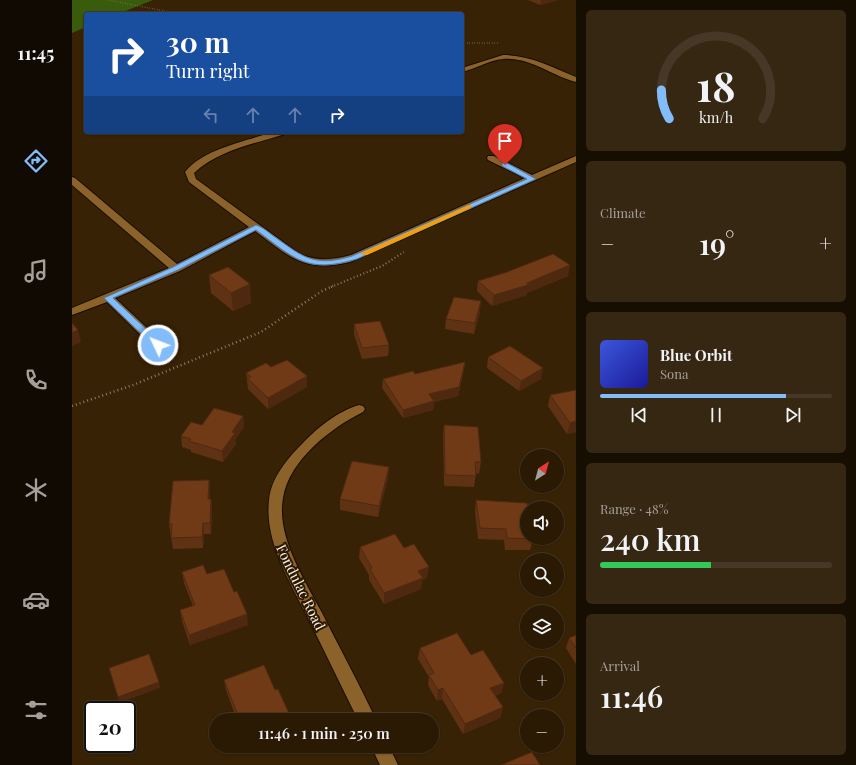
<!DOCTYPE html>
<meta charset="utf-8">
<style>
:root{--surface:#2a1a04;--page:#362713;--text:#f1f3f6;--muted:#a5a19a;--line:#463826;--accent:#82bcfa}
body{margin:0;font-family:"Playfair Display",serif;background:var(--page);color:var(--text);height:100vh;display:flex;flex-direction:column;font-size:15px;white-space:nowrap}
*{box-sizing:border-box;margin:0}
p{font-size:13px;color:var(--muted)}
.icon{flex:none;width:22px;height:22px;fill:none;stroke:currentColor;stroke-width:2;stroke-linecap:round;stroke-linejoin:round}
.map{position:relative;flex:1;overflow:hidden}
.side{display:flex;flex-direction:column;gap:10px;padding:10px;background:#170e02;width:280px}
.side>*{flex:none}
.hud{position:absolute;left:12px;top:12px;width:380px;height:122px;border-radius:4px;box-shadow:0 1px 3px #0004,0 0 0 1px var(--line);background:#1a4fa0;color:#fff;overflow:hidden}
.needle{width:26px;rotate:36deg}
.tools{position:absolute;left:448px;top:449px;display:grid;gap:8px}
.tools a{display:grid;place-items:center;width:44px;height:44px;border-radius:50%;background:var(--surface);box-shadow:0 1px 3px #0004,0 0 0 1px var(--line);font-size:20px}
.speed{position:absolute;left:12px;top:701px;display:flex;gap:8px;font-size:20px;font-weight:700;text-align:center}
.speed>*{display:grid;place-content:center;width:52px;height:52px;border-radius:50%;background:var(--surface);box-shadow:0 1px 3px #0004,0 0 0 1px var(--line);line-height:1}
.speed .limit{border:2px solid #111;border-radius:6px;background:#fff;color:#111}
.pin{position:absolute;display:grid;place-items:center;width:34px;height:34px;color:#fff;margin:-41px -17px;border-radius:50% 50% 50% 0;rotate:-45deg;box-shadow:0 0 4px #0007}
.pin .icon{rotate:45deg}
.me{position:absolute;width:44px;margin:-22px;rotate:313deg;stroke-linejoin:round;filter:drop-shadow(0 0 3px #0008)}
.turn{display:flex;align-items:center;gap:14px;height:84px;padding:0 16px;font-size:18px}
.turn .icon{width:52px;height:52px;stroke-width:2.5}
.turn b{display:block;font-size:28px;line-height:34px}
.lanes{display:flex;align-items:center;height:38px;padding:0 16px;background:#0003;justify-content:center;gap:20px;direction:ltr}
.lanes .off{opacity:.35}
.big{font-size:30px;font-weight:600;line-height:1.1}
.side .card{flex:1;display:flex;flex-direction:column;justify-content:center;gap:6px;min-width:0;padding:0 14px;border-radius:6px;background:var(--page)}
.side .dial{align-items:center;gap:0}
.dial svg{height:104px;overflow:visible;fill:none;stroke:var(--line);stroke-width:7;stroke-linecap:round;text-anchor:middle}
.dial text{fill:var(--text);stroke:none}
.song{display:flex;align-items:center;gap:12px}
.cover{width:48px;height:48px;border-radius:6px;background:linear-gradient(135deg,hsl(230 70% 55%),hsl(240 70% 35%))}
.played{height:4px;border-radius:2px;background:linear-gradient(90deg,var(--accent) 80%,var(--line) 80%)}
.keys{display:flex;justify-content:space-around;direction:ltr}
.heat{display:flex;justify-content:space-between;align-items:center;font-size:22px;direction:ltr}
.charge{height:6px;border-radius:3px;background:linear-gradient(90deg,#34c759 48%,var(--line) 0)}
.trip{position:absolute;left:137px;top:713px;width:230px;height:40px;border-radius:20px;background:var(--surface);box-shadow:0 1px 3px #0004,0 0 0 1px var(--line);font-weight:600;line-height:40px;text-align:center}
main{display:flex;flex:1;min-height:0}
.menu{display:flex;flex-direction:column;width:72px;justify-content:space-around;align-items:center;background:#110a02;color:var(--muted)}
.menu .icon{width:28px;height:28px}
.menu .current{color:var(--accent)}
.menu b{font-size:18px;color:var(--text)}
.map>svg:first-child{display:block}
.green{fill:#395b0c}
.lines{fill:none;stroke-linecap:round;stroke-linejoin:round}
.minor-casing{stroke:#1a0d01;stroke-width:2}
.path-far2{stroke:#8c7c66;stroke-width:1.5;stroke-dasharray:0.5 2;stroke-linecap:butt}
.path-far1{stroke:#8c7c66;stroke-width:2;stroke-dasharray:1 2.5;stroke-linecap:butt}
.path{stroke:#8c7c66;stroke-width:2.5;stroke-dasharray:1 3;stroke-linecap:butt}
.minor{fill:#8c622b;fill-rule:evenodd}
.wall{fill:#603214}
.shaded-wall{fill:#4e2910}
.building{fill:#703a17;stroke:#4e2910}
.route{fill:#82bcfa;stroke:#547aa2}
.slow{fill:#f59e0b}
.labels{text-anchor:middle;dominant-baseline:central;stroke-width:4;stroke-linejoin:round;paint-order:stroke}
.near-street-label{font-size:14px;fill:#fbf2e7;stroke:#2d1900}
</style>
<main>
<nav class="menu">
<b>11:45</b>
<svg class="icon current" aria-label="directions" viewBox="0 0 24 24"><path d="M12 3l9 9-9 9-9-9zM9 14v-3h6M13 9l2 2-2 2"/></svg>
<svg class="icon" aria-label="music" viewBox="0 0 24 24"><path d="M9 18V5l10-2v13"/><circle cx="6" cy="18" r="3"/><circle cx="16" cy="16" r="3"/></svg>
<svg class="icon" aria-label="phone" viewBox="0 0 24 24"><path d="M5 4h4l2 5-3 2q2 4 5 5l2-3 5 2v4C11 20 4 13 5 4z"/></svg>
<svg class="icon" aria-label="climate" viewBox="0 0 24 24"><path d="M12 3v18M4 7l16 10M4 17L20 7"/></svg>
<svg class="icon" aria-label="car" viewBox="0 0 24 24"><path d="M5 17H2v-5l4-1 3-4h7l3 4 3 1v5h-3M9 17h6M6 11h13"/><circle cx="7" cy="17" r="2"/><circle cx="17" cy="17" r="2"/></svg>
<svg class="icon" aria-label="filters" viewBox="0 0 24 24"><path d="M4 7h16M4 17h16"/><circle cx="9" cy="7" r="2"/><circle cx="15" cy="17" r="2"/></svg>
</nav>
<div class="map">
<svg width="504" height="765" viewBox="0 0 504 765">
<rect width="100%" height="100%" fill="#382205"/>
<!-- green -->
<path class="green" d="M 0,0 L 81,0 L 46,14 L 14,14 L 14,27 L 0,33 Z"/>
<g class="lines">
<!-- minor casing -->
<g class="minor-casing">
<path id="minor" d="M 431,55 C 458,55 480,67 504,77 L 504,82 C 479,76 459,57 431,59 C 417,60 404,69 390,72 L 390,68 Z
M 201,132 L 214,132 L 213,134 C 182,144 147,150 122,173 L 124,179 L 229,255 C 247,261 261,260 279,255 L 453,178 L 416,160 L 415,158 L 416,156 L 422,156 L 460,175 L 504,156 L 504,162 L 278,262 C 232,273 218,257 183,231 L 108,271 L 43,298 L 90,342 L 92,345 L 90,348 L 82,348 L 35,302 L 0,315 L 0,308 L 97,268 L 0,185 L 0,177 L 3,178 L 105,264 L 177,227 L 117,182 L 113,172 C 131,149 174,141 201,132 Z
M 287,405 L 291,406 L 293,409 L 291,412 C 259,428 217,460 211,498 C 204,536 232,579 249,611 C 267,647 287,683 304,720 L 286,720 C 270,687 254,655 238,622 C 220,585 192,543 197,500 C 199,478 215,459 230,444 C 245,428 266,411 287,405 Z
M 299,746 L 317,746 L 326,765 L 308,765 Z"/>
</g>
<!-- path-far2 -->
<path class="path-far2" d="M 36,0 L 108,14
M 390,43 L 426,43"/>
<!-- path-far1 -->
<path class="path-far1" d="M 259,287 L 310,266 L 332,252"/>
<!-- path -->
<path class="path" d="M 0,406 L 61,385 L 189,332 L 250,291 L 261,286"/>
<!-- minor -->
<use href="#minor" class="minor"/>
</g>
<!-- wall -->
<path class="wall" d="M 456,0 L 486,0 L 468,5 Z
M 137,275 L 179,303 L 161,311 L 139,293 Z
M 496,276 L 455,293 L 455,295 L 420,306 L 405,291 L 406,281 Z
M 408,312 L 402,334 L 373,329 L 374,319 Z
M 282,324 L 317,345 L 316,356 L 290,359 L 282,334 Z
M 416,357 L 469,379 L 447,391 L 415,368 Z
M 393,362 L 392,370 L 386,396 L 362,402 L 361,410 L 331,418 L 310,388 L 311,379 L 343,374 Z
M 199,367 L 235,376 L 235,387 L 196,409 L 176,389 L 174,373 Z
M 504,390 L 504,432 L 495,434 L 476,406 L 478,395 Z
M 171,416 L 172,427 L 163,440 L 164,444 L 151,462 L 119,452 L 119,450 L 110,447 L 109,436 L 130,425 Z
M 372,425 L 409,462 L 407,474 L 404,473 L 402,487 L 373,486 L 372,484 L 371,436 Z
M 317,467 L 316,478 L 306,517 L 268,510 L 268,499 Z
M 137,480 L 138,491 L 137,499 L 139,499 L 140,510 L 139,534 L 132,534 L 131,548 L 101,549 L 97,524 Z
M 404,500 L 461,539 L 458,550 L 433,550 L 432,540 L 406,539 L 403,511 Z
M 288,547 L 332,548 L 355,578 L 350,580 L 349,589 L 312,604 L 297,580 L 297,575 L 287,558 Z
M 110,572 L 135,574 L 176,625 L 118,645 L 110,621 L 108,610 L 121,606 L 112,583 Z
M 504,635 L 504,664 L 494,648 L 497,638 Z
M 348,648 L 399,655 L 432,683 L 429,693 L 423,696 L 431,707 L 428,718 L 391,734 L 370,699 L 365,701 L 356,685 L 357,677 L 346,659 Z
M 152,680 L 203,690 L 219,720 L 165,720 L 154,690 Z"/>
<!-- shaded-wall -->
<path class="shaded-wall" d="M 469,0 L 486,0 L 468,5 Z
M 498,265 L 496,276 L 455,293 L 455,295 L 420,306 L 422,295 L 455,283 Z
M 178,284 L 179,303 L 161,311 L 159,293 Z
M 409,301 L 408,312 L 402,334 L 403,323 Z
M 6,330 L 9,342 L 0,346 L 0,333 Z
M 393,362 L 392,370 L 386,396 L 362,402 L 361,410 L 331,418 L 331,410 L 357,394 Z
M 471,368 L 469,379 L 447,391 L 449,381 Z
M 235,376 L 235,387 L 196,409 L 196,398 Z
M 171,416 L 172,427 L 163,440 L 164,444 L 151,462 L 150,451 L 160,432 Z
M 504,421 L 504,432 L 495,434 L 498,423 Z
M 317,467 L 316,478 L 306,517 L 307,506 Z
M 137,480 L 138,491 L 137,510 L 136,499 Z
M 139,499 L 140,510 L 139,534 L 138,523 Z
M 131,523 L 132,534 L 131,548 L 130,537 Z
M 357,567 L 355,578 L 350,580 L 349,589 L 312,604 L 312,593 L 346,571 Z
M 175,614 L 176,625 L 118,645 L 117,635 Z
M 87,682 L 88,688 L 47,703 L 46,697 Z
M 432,683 L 429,693 L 416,698 L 418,688 Z
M 371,688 L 370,699 L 365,701 L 366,690 Z
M 431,707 L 428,718 L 391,734 L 393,724 Z"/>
<!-- building -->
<path class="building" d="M 481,254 L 498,265 L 455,283 L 456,285 L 422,295 L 406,281 L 435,272 Z
M 156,267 L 178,284 L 159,293 L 137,275 Z
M 382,297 L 409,301 L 403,323 L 374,319 Z
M 308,321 L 317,345 L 290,348 L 282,324 Z
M 0,323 L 6,330 L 0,333 Z
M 438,346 L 471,368 L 449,381 L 416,357 Z
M 215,360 L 235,376 L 196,398 L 175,378 L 179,377 L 174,373 L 194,363 L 199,367 Z
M 393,362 L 387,387 L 357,394 L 362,401 L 331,410 L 311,379 L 341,371 L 343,374 Z
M 504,390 L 504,421 L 498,423 L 478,395 Z
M 142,408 L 171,416 L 160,432 L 163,433 L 150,451 L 117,441 L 119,439 L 109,436 L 119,422 L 130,425 Z
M 372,425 L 406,427 L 409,462 L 403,462 L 404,476 L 374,475 L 373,473 Z
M 280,461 L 317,467 L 307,506 L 268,499 Z
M 137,480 L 136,499 L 139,499 L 138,523 L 131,523 L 130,537 L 99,538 L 100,524 L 97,524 L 101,481 Z
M 404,500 L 455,503 L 456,508 L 455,508 L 455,538 L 461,538 L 461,539 L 435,538 L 434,529 L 408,528 Z
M 323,534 L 332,548 L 342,544 L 357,567 L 346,571 L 351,578 L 312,593 L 298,569 L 300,568 L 288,547 Z
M 131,565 L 135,574 L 152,569 L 162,592 L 165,591 L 175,614 L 117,635 L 108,610 L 123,605 L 110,572 Z
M 385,633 L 399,655 L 411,650 L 432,683 L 418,688 L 431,707 L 393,724 L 371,688 L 366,690 L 357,675 L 362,673 L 348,648 Z
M 504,635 L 504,648 L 497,638 Z
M 77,654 L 87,682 L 46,697 L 37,668 Z
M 192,665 L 203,690 L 206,689 L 219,718 L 214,720 L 168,720 L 152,680 Z
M 460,752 L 468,765 L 429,765 Z"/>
<!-- route -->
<path class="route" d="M 430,163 L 435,163 L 464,179 L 285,259 C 235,274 223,259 184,230 L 106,270 L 41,298 L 89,343 L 91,345 L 89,347 L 83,347 L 32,298 L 101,267 L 184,225 C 191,227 197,233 203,237 C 232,258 243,267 280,256 L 455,179 L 430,166 Z"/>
<!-- slow -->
<path class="slow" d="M 397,205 L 399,205 L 399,208 L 295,255 L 290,255 L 289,253 Z"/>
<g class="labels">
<!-- near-street labels -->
<g class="near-street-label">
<text transform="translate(229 587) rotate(64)">Fondulac Road</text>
</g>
</g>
</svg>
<div class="tools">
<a><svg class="needle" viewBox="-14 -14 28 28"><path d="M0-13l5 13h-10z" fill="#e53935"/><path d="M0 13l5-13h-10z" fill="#a5a19a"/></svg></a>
<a><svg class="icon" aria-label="sound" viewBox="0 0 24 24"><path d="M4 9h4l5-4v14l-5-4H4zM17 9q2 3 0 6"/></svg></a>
<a><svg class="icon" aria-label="search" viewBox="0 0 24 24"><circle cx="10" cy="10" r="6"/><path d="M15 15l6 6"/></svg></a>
<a><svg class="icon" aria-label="layers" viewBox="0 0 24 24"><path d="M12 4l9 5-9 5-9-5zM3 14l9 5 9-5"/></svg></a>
<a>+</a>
<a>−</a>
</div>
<div class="speed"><div class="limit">20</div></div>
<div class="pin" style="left:433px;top:165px;background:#d93025"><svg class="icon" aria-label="arrive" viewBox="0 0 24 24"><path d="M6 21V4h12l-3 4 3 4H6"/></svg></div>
<svg class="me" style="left:86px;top:345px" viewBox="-20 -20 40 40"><circle r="17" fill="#82bcfa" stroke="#fff" stroke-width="3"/><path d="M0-11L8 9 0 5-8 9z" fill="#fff"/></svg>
<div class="trip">11:46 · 1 min · 250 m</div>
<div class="hud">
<div class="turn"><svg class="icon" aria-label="right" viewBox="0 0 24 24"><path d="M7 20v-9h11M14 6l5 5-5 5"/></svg><div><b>30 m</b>Turn right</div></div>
<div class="lanes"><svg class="icon off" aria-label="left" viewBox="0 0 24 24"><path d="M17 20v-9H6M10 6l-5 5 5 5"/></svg><svg class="icon off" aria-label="ahead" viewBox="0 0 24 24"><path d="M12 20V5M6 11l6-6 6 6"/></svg><svg class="icon off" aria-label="ahead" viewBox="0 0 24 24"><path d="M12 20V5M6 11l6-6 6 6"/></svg><svg class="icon" aria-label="right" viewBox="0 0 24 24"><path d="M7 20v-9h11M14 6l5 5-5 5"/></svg></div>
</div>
</div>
<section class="side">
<div class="card dial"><svg viewBox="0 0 100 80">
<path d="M14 69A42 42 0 1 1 86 69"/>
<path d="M14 69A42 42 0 0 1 8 47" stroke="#82bcfa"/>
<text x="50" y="56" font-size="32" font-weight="700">18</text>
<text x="50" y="72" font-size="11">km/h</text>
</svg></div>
<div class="card"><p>Climate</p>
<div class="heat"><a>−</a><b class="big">19°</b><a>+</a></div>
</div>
<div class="card">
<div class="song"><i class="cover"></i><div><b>Blue Orbit</b><p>Sona</p></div></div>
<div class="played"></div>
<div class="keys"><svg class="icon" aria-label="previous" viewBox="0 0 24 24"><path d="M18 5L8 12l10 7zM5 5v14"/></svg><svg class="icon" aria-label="pause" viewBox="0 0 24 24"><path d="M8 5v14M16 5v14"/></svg><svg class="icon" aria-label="next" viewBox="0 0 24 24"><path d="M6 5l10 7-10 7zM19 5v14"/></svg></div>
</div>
<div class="card"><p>Range · 48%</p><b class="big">240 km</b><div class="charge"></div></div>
<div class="card"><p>Arrival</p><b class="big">11:46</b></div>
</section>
</main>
